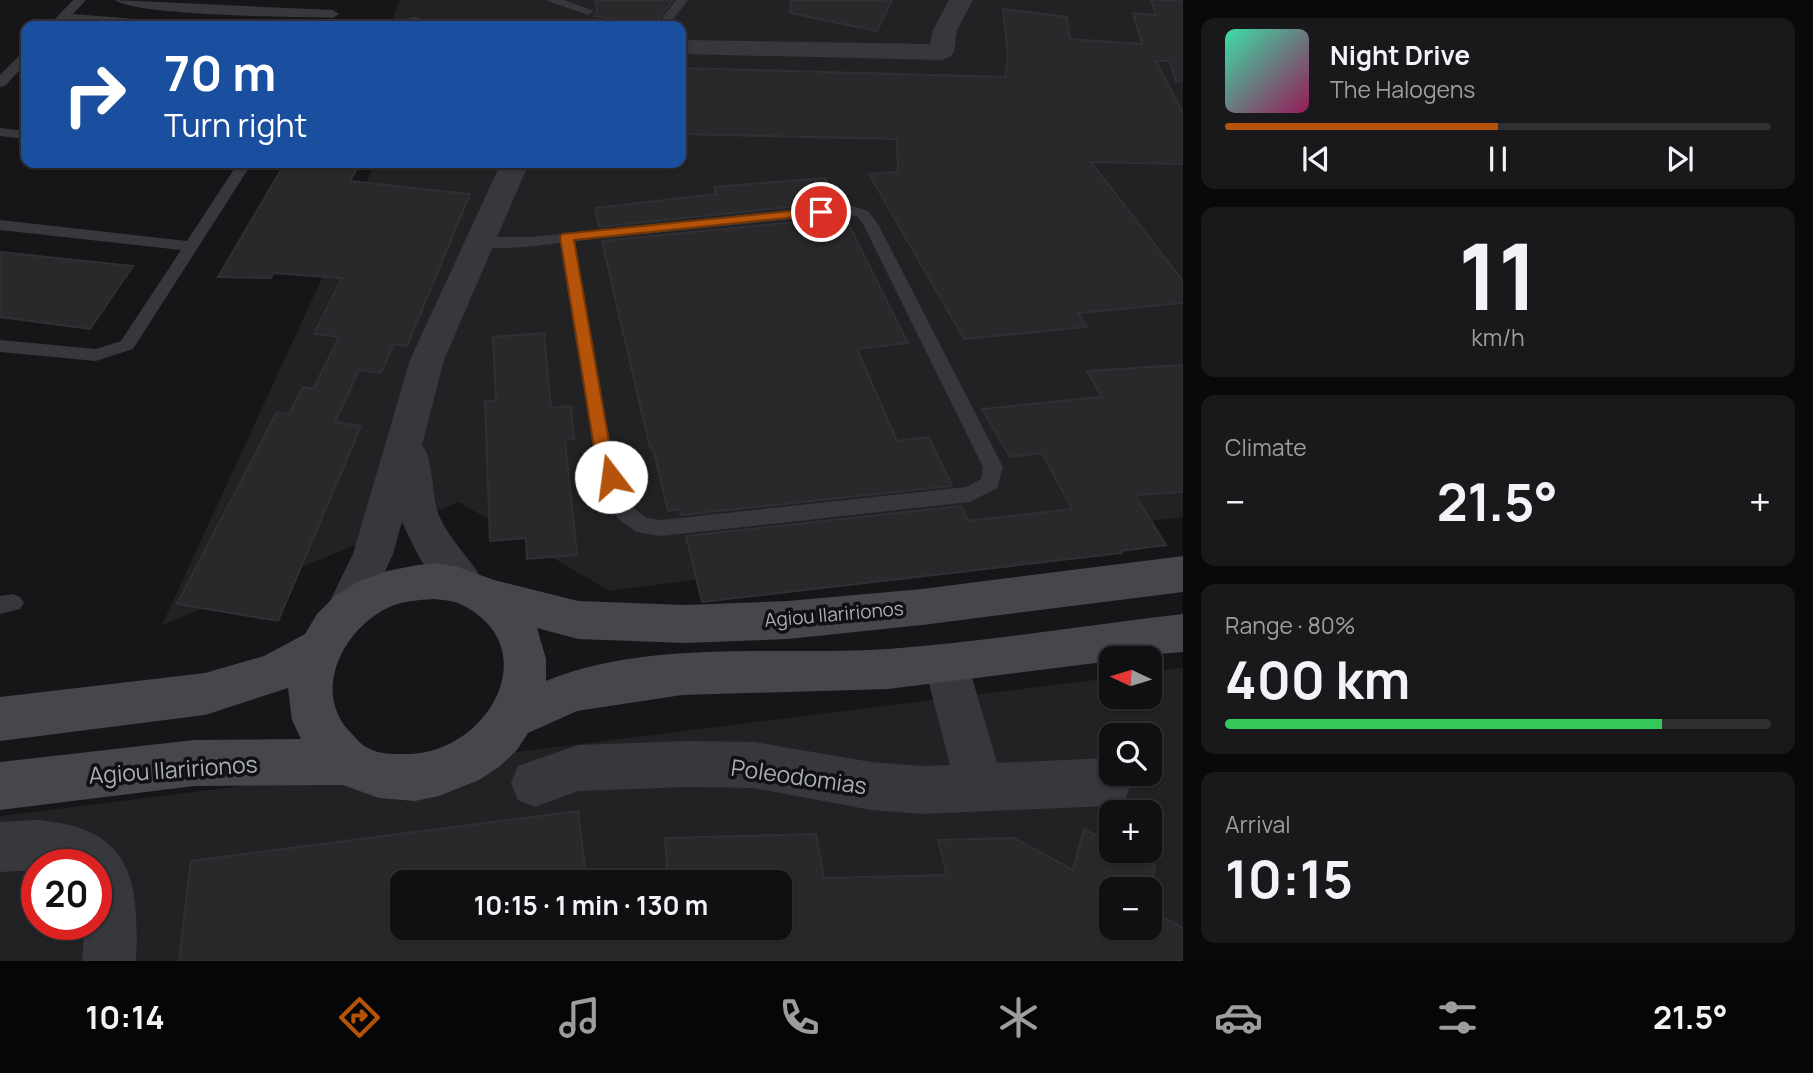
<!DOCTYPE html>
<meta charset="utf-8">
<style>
:root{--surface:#101012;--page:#19191b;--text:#f1f3f6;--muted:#9c9d9f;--line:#303032;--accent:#b45309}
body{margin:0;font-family:Manrope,sans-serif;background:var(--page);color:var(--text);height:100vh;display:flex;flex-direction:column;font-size:26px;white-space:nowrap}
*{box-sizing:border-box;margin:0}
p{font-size:23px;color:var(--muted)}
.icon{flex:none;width:38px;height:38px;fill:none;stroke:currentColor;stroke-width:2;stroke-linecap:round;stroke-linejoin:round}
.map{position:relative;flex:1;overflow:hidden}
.drawer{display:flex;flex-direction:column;gap:18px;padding:18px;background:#09090a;width:630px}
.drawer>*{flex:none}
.hud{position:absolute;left:21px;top:21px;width:665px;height:147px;border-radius:14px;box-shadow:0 2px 5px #0004,0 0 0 2px var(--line);background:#1a4fa0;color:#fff;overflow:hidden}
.needle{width:46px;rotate:274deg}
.controls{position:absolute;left:1099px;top:646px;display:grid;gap:14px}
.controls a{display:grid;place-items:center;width:63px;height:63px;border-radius:14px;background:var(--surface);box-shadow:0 2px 5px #0004,0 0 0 2px var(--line);font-size:35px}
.speed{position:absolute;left:21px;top:849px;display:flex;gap:14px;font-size:35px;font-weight:700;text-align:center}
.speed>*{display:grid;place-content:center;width:91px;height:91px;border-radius:50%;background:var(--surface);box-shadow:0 2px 5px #0004,0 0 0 2px var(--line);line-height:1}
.speed .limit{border:10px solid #d22;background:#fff;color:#111}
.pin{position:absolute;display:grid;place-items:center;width:60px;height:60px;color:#fff;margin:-30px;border:4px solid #fff;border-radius:50%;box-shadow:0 2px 7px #0007}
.me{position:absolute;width:77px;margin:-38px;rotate:345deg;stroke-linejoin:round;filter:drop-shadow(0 0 5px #0008)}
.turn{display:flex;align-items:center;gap:24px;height:147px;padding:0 28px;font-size:32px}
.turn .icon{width:91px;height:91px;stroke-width:2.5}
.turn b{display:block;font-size:49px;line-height:60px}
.big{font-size:52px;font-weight:700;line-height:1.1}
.drawer .tile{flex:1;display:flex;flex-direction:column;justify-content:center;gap:10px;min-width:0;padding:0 24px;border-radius:14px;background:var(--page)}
.drawer .dial{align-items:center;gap:0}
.dial b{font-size:91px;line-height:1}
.song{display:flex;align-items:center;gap:21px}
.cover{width:84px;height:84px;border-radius:10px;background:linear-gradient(135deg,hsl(160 70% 55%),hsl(330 70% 35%))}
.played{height:7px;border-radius:4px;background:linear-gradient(90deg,var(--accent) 50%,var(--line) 50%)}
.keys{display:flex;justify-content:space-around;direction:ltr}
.heat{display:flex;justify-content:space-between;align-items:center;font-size:38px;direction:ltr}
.charge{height:10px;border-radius:5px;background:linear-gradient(90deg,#34c759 80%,var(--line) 0)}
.trip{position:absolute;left:390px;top:870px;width:402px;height:70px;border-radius:14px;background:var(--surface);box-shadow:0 2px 5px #0004,0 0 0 2px var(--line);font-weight:700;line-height:70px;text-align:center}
.dock{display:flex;height:112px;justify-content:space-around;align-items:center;background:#060607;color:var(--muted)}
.dock .icon{width:49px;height:49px}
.dock .active{color:var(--accent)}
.dock b{font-size:32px;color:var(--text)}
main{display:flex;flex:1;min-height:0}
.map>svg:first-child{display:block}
.built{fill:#222225;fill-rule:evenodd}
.building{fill:#29292c;stroke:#303034;stroke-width:2}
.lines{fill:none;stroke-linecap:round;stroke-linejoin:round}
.service{fill:#37383d;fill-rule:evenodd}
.minor{fill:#37383d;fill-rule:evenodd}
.secondary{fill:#45474d;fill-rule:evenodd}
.route{fill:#b45309;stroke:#753606;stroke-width:2}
.labels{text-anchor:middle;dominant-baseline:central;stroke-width:7;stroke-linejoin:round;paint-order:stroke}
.street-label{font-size:19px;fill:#a8adb8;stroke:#111113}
.near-street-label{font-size:23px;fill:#a8adb8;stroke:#111113}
</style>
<main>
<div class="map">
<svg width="1183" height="961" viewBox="0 0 1183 961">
<rect width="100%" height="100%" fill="#161618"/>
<!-- built -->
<path class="built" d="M 400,0 L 1183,0 L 1183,517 L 609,591 L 459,502 L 162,625 L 375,163 L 681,163 L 681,26 L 390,26 Z
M 1183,668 L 1183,961 L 0,961 L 0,816 L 1111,678 L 1111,696 L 1150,696 L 1150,672 ZM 1111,735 L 1150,735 L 1150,774 L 1111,774 ZM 1111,812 L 1150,812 L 1150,850 L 1111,850 ZM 37,864 L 96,864 L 96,924 L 37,924 ZM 402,882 L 780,882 L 780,928 L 402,928 ZM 1111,889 L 1150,889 L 1150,928 L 1111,928 Z"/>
<!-- building -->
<path class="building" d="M 595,0 L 673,0 L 654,25 L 594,16 L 597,12 Z
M 791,0 L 892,0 L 877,31 L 790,13 Z
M 1151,0 L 1183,0 L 1183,81 L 1176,82 L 1170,61 L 1156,61 L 1183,113 L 1183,164 L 1091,162 L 1183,281 L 1183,303 L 1078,313 L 1087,327 L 964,339 L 869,174 L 898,172 L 897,139 L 681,134 L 681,68 L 1005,77 L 1008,57 L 1003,9 L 1067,17 L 1070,39 L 1142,44 L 1133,13 L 1156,15 Z
M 285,163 L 360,163 L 350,181 L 470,194 L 407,346 L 394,344 L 381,373 L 359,370 L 335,422 L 361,426 L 278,621 L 177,604 L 277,412 L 289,414 L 303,387 L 313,389 L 339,337 L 314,334 L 342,278 L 273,273 L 271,278 L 218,277 Z
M 825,178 L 837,202 L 599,227 L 595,208 L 717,194 L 714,187 Z
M 845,217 L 908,343 L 857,349 L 897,441 L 929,437 L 952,486 L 681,515 L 679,509 L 668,511 L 653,448 L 650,448 L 602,241 Z
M 0,252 L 133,266 L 90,329 L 0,317 Z
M 544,333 L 551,408 L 571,406 L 574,439 L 565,440 L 577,555 L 527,559 L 526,538 L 490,541 L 485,401 L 496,401 L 493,337 Z
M 1183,365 L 1183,492 L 1135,495 L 1166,545 L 1121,551 L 1122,553 L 702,602 L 686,536 L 961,506 L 968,521 L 1072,509 L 1042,453 L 1010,457 L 982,409 L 1102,397 L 1087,371 Z
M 578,811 L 587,882 L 402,882 L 402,928 L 780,928 L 780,882 L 668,882 L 665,838 L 816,834 L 824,878 L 947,875 L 938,840 L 1014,838 L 1073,870 L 1084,829 L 1111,843 L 1111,850 L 1126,850 L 1155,866 L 1150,889 L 1111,889 L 1111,928 L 1150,928 L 1150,910 L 1183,928 L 1183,961 L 179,961 L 191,861 Z"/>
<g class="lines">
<!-- service -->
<path class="service" d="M 73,0 L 86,0 L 73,14 L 172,22 L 178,26 L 131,26 L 67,21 L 62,26 L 54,26 L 54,20 Z
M 115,0 L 333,10 L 339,14 L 333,18 C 298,17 136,16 115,0 Z
M 545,0 L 564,0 L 594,11 L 588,15 Z
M 676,0 L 688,0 L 668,26 L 656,26 Z
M 26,52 L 26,63 L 5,86 L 0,87 L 0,75 L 22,53 Z
M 0,128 L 26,131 L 26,139 L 0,136 Z
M 238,163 L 252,163 L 133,349 L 96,361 L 0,352 L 0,340 L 96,349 L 121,341 L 181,250 L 0,230 L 0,220 L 187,241 Z
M 846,204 L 868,211 L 878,224 L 1003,467 L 997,488 L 970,502 L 661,536 L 636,532 L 617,518 L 595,459 L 560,243 C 542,245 483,254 471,242 L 479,237 L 531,237 ZM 845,214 L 858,217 L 863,224 L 983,467 L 981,479 L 967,487 L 661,520 L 647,518 L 632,507 L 613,459 L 575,241 Z
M 13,594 L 20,597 L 24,603 L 20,609 L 0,614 L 0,596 Z"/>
<!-- minor -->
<path class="minor" d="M 949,0 L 973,0 L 957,30 L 954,52 L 950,57 L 941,60 L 681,54 L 681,40 L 930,44 L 933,30 Z
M 414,17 L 429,21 L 432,26 L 403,26 L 405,19 Z
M 501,163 L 529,163 L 444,360 L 422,445 C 434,460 431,493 438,513 C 449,541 473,560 486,586 L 480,599 C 475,600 469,604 464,604 C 440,602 410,542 402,521 L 393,554 L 359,628 L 344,634 L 329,628 L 323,615 L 353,554 L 410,360 Z
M 946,644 L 962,650 L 968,664 L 997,763 L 1108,758 L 1111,760 L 1111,774 L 1128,774 L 1132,782 L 1125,799 L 1108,806 L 922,814 L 871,810 L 754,788 L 688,787 L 578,791 L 535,807 L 518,800 L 511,783 L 518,766 L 578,745 L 688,741 L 754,742 L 871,762 L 922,766 L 950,765 L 924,664 L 930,650 Z
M 34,820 C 130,826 140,876 136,961 L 82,961 L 85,924 L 96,924 L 96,864 L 37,864 L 37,870 L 0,872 L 0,822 Z"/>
<!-- secondary -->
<path class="secondary" d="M 1183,556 L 1183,592 L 922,625 L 788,639 L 685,643 L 578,639 L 537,628 L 546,659 L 546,681 C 647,639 780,656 888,649 C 986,642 1085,625 1183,614 L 1183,652 L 1111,658 L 1111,661 L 888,689 L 682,695 L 577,711 L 528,733 L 517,750 L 499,767 L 479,780 L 439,796 L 415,801 L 379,798 L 343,785 L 194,786 L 0,810 L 0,762 L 194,740 L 301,739 L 292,720 L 288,688 L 205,715 L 0,741 L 0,697 L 205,673 L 264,656 L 305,634 L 317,614 L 335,596 L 357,582 L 387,571 L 418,565 L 434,563 L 458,567 L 494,580 L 578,601 L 685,605 L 788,601 L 922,589 ZM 434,599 C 442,600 452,600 460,604 C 549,646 488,756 404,754 C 392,754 378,754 368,748 C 361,745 357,739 352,734 C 310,693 343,630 387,608 C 401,601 419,600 434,599 Z"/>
</g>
<!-- route -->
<path class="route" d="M 821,208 L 825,209 L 825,214 L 574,240 L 612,459 L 619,477 L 616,481 L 605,481 L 596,459 L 560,237 L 562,234 Z"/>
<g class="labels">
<!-- street labels -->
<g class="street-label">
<text transform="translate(834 614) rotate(-5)">Agiou Ilaririonos</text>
</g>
<!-- near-street labels -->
<g class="near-street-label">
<text transform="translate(173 769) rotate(-4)">Agiou Ilaririonos</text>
<text transform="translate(799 776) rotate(8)">Poleodomias</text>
</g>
</g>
</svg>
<div class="controls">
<a><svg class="needle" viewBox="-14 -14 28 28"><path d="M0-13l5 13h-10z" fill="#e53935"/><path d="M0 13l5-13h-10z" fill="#9c9d9f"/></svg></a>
<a><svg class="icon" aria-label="search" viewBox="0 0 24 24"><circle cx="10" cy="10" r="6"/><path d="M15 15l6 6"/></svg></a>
<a>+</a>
<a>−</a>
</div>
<div class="speed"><div class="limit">20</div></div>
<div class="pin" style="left:821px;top:212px;background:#d93025"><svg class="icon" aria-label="arrive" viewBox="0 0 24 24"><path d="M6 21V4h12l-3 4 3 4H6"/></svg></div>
<svg class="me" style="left:611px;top:477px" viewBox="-20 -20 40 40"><circle r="19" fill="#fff"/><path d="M0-13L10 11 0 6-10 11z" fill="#b45309"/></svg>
<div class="trip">10:15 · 1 min · 130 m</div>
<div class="hud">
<div class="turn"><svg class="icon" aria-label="right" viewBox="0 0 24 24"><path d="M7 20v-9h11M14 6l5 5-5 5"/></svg><div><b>70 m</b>Turn right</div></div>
</div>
</div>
<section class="drawer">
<div class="tile">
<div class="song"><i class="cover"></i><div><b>Night Drive</b><p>The Halogens</p></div></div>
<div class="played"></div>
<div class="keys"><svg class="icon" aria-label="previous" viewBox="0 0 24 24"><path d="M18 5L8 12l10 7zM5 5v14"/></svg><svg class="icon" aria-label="pause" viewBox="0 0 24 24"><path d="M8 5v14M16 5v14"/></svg><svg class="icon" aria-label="next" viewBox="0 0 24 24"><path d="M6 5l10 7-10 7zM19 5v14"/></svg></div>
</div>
<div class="tile dial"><b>11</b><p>km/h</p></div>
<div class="tile"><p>Climate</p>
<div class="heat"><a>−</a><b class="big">21.5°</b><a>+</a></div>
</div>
<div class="tile"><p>Range · 80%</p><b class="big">400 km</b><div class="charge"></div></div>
<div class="tile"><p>Arrival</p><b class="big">10:15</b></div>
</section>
</main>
<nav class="dock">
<b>10:14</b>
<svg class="icon active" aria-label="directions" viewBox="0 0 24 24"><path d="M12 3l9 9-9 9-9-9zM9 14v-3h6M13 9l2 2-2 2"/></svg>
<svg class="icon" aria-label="music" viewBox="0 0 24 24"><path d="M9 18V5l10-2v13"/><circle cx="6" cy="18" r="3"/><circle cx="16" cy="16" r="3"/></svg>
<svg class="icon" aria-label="phone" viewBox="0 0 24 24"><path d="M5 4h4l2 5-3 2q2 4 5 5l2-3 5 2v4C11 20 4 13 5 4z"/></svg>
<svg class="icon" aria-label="climate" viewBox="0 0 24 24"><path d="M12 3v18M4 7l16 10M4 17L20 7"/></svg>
<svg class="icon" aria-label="car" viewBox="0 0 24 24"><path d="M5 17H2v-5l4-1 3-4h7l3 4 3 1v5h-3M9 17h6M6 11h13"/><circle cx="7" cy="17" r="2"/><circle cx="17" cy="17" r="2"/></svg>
<svg class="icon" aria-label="filters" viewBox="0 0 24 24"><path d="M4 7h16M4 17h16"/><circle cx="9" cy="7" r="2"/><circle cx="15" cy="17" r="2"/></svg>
<b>21.5°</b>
</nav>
